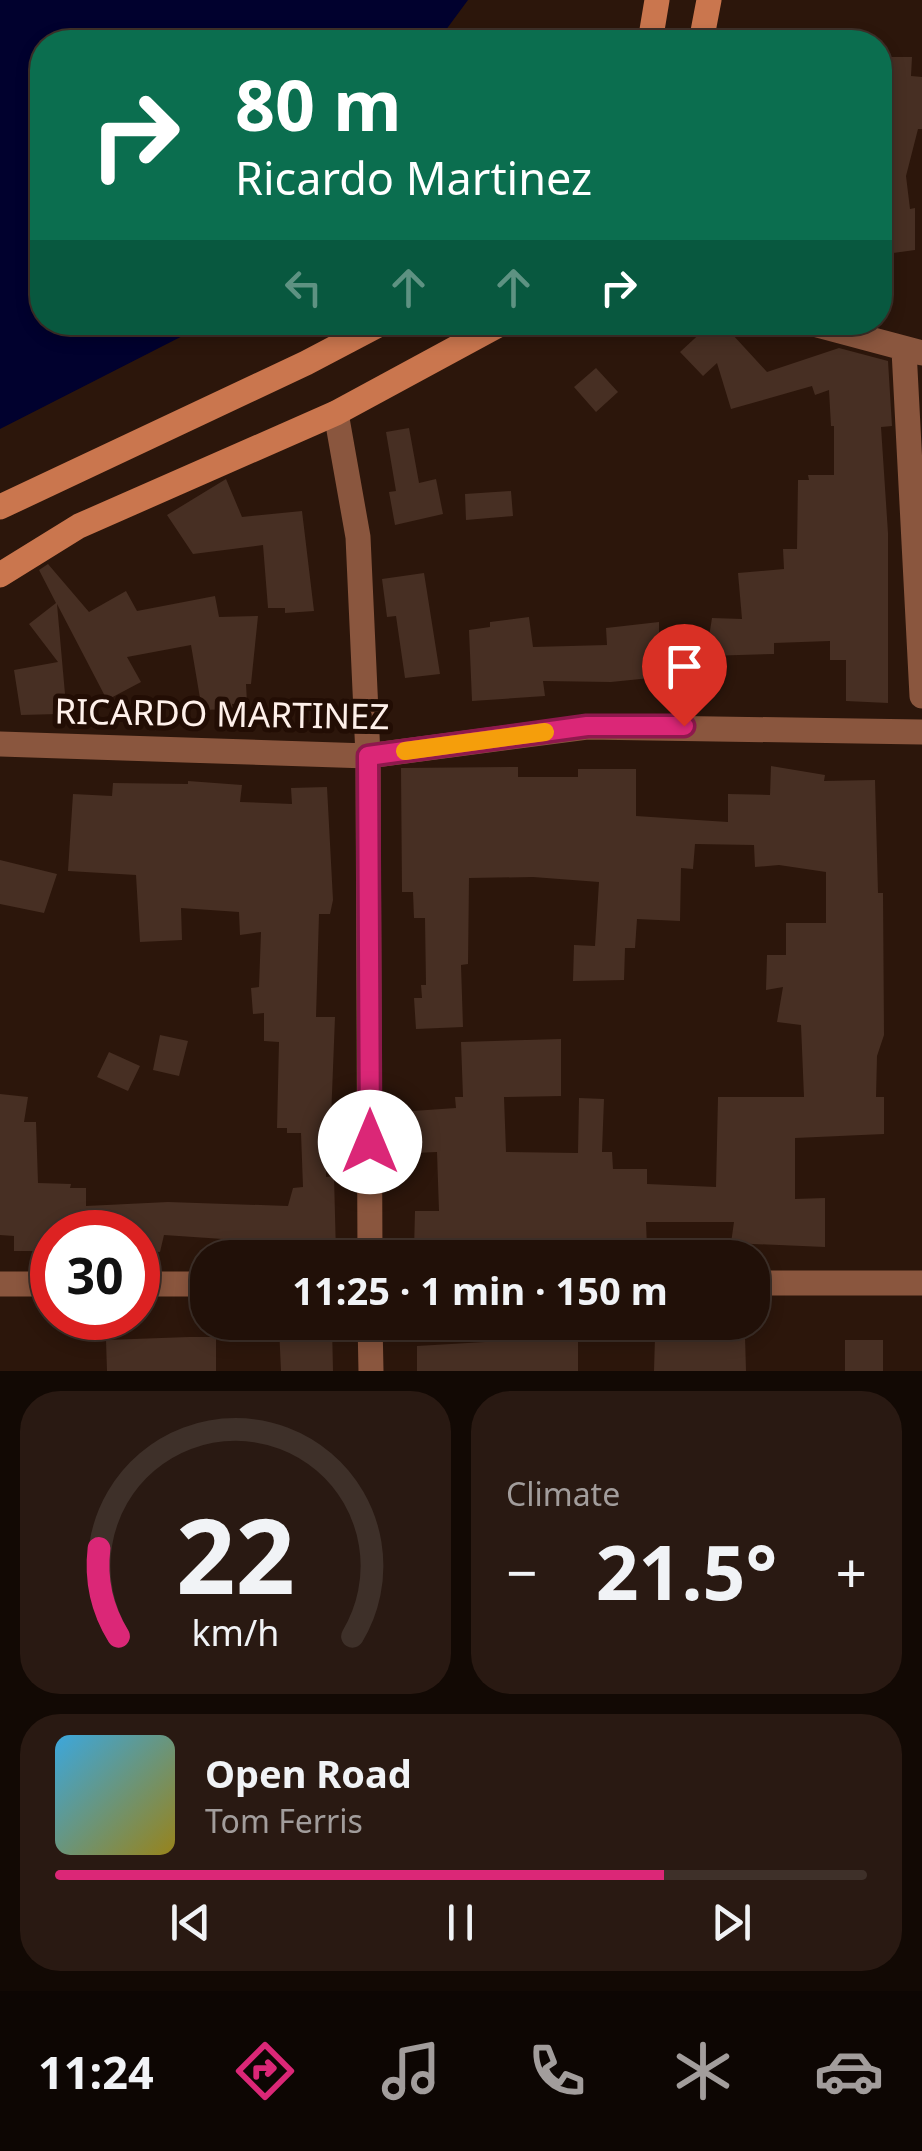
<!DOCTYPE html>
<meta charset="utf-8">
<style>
:root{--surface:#211008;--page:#291912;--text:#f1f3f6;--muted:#a29d9c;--line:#3e3029;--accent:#db2777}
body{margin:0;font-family:"Noto Sans",sans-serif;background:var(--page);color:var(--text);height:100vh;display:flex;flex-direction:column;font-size:38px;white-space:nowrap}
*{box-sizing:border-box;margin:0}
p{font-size:32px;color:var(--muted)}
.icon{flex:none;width:55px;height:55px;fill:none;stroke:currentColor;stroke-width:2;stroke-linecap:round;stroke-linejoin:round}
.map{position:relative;height:1371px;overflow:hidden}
.panel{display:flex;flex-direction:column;gap:20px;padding:20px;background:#120904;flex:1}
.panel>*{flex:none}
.guide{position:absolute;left:30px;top:30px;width:862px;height:305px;border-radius:40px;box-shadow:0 5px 15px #0003,0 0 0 2px var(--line);background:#0b6e4f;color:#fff;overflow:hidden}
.speed{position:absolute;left:30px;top:1210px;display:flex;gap:20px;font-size:50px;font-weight:700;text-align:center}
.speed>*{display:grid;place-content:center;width:130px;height:130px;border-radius:50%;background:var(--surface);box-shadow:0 5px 15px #0003,0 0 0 2px var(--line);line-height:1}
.speed .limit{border:15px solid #d22;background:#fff;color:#111}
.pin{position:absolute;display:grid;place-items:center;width:85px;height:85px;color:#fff;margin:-102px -42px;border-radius:50% 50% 50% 0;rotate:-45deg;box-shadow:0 0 10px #0007}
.pin .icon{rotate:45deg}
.me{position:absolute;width:110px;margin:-55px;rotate:0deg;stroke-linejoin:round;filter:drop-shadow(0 0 8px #0008)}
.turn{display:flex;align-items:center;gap:35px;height:210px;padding:0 40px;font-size:45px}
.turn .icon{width:130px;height:130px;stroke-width:2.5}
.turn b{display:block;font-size:70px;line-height:85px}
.lanes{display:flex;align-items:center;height:95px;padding:0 40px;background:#0003;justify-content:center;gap:50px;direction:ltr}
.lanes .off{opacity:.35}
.big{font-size:75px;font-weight:700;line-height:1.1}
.panel .widget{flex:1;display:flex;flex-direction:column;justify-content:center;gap:15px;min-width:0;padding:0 35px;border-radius:40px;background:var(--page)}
.panel .dial{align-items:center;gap:0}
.dial svg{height:260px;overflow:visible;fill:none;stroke:var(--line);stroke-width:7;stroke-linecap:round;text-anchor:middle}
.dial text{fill:var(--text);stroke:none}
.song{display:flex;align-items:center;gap:30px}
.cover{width:120px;height:120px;border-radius:15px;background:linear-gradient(135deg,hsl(200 70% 55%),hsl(50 70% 35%))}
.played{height:10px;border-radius:5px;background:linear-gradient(90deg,var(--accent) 75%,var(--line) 75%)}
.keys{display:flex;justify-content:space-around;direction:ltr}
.heat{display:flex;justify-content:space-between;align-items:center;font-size:55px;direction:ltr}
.panel .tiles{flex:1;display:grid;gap:20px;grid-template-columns:1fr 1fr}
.widget:last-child{grid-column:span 2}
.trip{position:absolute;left:190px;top:1240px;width:580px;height:100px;border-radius:40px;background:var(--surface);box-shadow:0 5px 15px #0003,0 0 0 2px var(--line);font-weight:700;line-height:100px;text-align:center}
.dock{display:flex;height:160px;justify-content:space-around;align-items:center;background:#0d0603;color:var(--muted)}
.dock .icon{width:70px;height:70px}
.dock .selected{color:var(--accent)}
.dock b{font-size:45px;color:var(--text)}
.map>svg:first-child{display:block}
.water{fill:#01012e}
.building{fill:#472f23}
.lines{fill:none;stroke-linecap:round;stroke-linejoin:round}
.minor{stroke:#8a563e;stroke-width:25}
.secondary{stroke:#ca764e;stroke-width:25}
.route-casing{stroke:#8e194d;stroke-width:25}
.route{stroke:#db2777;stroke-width:18}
.slow{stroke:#f59e0b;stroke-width:18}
.labels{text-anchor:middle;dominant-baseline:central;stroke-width:10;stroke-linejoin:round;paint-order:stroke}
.street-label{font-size:35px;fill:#fef0ea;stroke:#220d04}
</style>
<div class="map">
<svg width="922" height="1371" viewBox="0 0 922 1371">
<rect width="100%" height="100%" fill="#2c160b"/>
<!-- water -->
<path class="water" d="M 0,0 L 468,0 L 437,42 L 42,42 L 42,322 L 208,323 L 0,429 Z"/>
<!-- building -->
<path class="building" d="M 880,57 L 912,57 L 911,76 L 922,77 L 922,129 L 918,129 L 906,176 L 910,209 L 915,208 L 915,250 L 886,254 L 880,204 Z
M 705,322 L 721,322 L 767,372 L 839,348 L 888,361 L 892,426 L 881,427 L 888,533 L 888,703 L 846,701 L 846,660 L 830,660 L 830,641 L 774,643 L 774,654 L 706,656 L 712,618 L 742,619 L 738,573 L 784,569 L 783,549 L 797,549 L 798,480 L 809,480 L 808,475 L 834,475 L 834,426 L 831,426 L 829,390 L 815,395 L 812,386 L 731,409 L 717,363 L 703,376 L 680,352 L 707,327 Z
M 596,368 L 618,392 L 596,412 L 574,387 Z
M 409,428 L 419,483 L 436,479 L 443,514 L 395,525 L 389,492 L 396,491 L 386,432 Z
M 226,479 L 242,517 L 302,511 L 314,611 L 285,613 L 285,608 L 268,608 L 263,545 L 193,554 L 167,515 Z
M 511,491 L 513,516 L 466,520 L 465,494 Z
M 48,564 L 89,612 L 126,591 L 137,611 L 215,596 L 219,617 L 258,616 L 251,684 L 246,684 L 247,703 L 232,704 L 233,709 L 202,710 L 191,645 L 127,657 L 141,682 L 107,700 L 57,604 L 65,694 L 58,714 L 21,715 L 14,670 L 58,662 L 29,624 L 56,603 L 39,570 Z
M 424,573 L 440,674 L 405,678 L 396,616 L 387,617 L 382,579 Z
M 529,617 L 533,647 L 607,645 L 606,628 L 659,622 L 659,645 L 703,645 L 702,691 L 660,690 L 660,677 L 611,682 L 543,681 L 545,696 L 472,701 L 469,630 L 490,627 L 490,622 Z
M 771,766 L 825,775 L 824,781 L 875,780 L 878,893 L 883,893 L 884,1035 L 877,1056 L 876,1097 L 884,1097 L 884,1134 L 795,1138 L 795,1199 L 825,1198 L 825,1247 L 731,1243 L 734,1222 L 646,1222 L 647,1248 L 414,1250 L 415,1211 L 439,1211 L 437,1152 L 414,1153 L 413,1111 L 456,1108 L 455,1097 L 463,1097 L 461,1042 L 561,1039 L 561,1096 L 504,1097 L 506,1152 L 578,1153 L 579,1098 L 604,1099 L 602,1152 L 612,1152 L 613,1169 L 647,1169 L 647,1184 L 716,1187 L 718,1097 L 804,1097 L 801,1025 L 777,1022 L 783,987 L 766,990 L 767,955 L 786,955 L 786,923 L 826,923 L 826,872 L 779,865 L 755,867 L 754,845 L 695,844 L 693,869 L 681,868 L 680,921 L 637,919 L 635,948 L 625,948 L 624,980 L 573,981 L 574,945 L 595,946 L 599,882 L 533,877 L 469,878 L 468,964 L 461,965 L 463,1027 L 416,1029 L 414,998 L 422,998 L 421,985 L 426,985 L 425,918 L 414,918 L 413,892 L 402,892 L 401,768 L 518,767 L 518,777 L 578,777 L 578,769 L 636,769 L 636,816 L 728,822 L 728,794 L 770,795 Z
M 188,781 L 242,785 L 240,802 L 292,804 L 291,788 L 327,787 L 333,900 L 330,914 L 319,914 L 316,1017 L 335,1017 L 331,1119 L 326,1119 L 326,1177 L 334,1176 L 336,1254 L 303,1255 L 302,1251 L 289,1251 L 289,1247 L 245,1250 L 245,1246 L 222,1245 L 223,1239 L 164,1235 L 160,1252 L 138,1250 L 138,1232 L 52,1232 L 52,1251 L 14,1251 L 14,1236 L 0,1235 L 0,1094 L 28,1097 L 24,1122 L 36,1122 L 38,1183 L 71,1184 L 70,1188 L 86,1188 L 86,1206 L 168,1202 L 288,1206 L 293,1188 L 303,1187 L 301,1133 L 287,1133 L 287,1128 L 277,1128 L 279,1042 L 264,1041 L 264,1013 L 253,1014 L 251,988 L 259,987 L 261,932 L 240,935 L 239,912 L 181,908 L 182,940 L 140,942 L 136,875 L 68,871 L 73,794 L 112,796 L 113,783 L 188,784 Z
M 0,860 L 57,874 L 44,913 L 0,904 Z
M 160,1035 L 188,1041 L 179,1076 L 153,1070 Z
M 109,1052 L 140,1066 L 128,1091 L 97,1077 Z
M 332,1326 L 333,1371 L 281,1371 L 279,1327 Z
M 745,1336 L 746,1371 L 654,1371 L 655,1337 Z
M 189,1337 L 216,1337 L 216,1371 L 107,1371 L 106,1340 Z
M 552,1338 L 578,1338 L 578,1371 L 417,1371 L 417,1346 Z
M 845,1340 L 883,1340 L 883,1371 L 845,1371 Z"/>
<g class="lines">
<!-- minor -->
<path class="minor" d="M 806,322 L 922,353
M 904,350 L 922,696
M 336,413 L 358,537 L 368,756 L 370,1258
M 0,744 L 368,756 L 587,727 L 922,732
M 752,1283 L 922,1283
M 0,1284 L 52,1284
M 138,1284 L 208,1284
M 370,1322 L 371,1371"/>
<!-- secondary -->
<path class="secondary" d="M 650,42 L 657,0
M 701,42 L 709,0
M 0,507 L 306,363 L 384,322
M 0,575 L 79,526 L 336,413 L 504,322"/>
</g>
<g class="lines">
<!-- route casing -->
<g class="route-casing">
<path id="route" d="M 370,1142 L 368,756 L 587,726 L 684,726"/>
</g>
<!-- route -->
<use href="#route" class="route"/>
<!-- slow -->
<path class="slow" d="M 405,751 L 545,732"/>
</g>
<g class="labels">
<!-- street labels -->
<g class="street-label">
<text transform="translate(222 713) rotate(1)">RICARDO MARTINEZ</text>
</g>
</g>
</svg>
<div class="speed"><div class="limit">30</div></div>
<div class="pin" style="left:684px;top:726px;background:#d93025"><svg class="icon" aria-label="arrive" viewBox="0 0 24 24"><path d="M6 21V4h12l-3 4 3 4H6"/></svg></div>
<svg class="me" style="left:370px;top:1142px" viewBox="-20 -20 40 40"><circle r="19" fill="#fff"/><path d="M0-13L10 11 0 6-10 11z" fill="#db2777"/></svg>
<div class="trip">11:25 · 1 min · 150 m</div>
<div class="guide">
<div class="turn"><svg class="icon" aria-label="right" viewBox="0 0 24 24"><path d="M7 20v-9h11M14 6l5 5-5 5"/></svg><div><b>80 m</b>Ricardo Martinez</div></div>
<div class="lanes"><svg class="icon off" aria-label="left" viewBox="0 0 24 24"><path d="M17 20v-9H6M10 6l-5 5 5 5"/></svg><svg class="icon off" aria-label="ahead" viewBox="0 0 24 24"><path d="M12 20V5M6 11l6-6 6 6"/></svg><svg class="icon off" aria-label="ahead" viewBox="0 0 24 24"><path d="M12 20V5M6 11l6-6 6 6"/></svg><svg class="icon" aria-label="right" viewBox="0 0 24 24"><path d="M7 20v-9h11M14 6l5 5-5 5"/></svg></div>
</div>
</div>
<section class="panel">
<div class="tiles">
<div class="widget dial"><svg viewBox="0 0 100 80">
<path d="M14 69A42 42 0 1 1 86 69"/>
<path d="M14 69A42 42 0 0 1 8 42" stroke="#db2777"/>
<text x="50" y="56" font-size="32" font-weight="700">22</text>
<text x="50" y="72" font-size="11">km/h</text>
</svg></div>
<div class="widget"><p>Climate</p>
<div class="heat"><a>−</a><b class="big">21.5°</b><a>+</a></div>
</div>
<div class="widget">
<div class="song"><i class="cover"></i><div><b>Open Road</b><p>Tom Ferris</p></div></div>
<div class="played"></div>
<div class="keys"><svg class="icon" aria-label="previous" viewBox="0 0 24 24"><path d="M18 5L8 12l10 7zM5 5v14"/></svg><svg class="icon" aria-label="pause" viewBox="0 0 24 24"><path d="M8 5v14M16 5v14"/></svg><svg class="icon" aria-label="next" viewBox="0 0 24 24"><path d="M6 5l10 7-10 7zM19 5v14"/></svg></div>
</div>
</div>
</section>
<nav class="dock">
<b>11:24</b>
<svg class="icon selected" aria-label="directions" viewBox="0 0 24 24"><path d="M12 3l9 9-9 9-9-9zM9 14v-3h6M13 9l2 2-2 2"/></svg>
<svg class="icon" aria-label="music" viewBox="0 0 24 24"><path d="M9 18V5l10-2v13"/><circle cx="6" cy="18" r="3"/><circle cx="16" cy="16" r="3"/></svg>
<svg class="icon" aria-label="phone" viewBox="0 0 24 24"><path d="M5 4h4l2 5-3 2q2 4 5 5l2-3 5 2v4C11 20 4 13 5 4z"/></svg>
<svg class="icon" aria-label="climate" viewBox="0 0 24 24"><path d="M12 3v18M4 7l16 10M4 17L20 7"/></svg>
<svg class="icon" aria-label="car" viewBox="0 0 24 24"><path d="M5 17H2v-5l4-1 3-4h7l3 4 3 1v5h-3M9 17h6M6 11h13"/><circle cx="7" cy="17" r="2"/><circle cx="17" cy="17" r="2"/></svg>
</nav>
